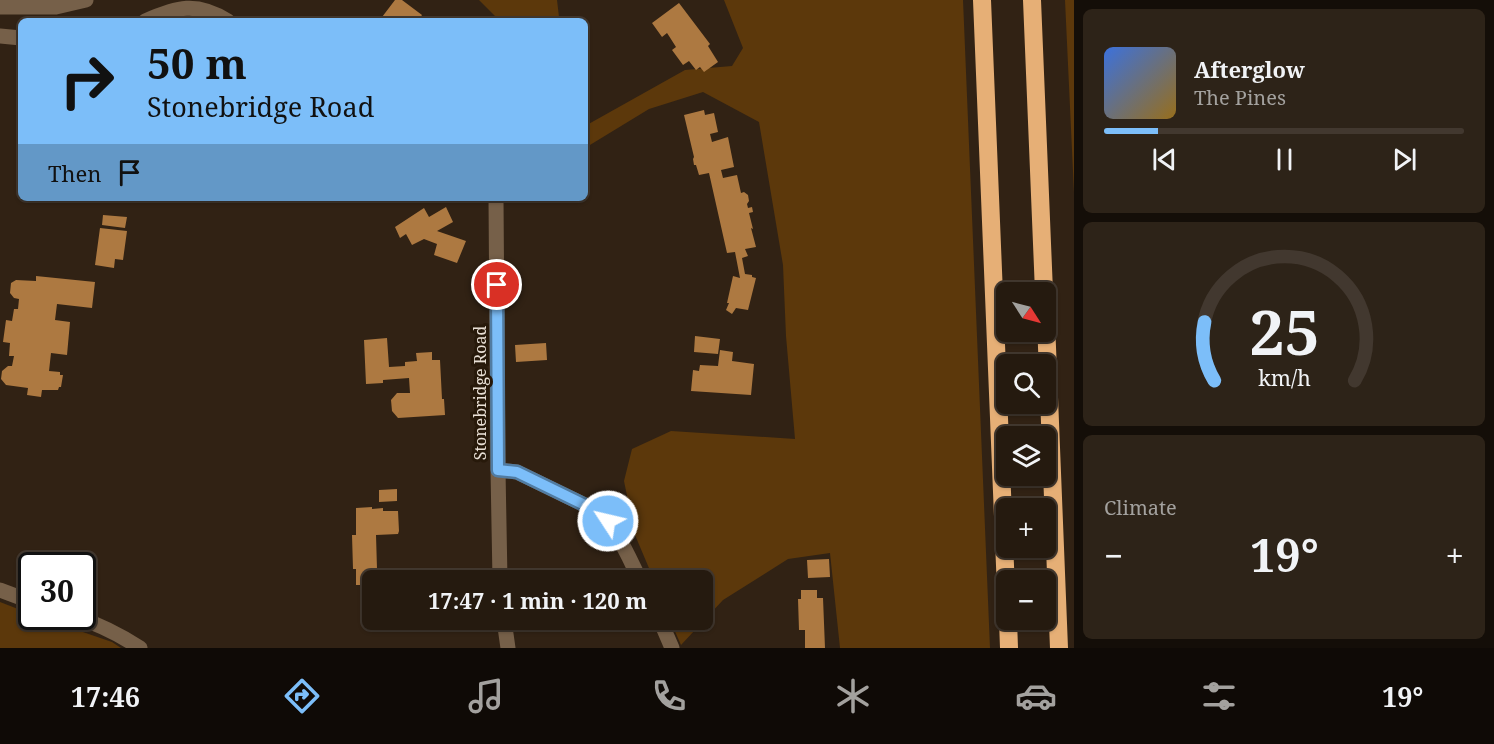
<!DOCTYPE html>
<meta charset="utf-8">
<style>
:root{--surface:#251a0f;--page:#2d2318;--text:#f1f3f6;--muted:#a3a19e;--line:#42382f;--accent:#7cbef9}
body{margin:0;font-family:"Noto Serif",serif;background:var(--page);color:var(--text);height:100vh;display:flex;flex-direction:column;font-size:22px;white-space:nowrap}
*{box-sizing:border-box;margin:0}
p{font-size:20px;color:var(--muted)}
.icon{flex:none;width:33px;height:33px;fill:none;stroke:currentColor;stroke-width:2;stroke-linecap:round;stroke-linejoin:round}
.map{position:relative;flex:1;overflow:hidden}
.panel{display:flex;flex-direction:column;gap:9px;padding:9px;background:#140e08;width:420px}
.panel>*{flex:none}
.hud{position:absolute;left:18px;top:18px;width:570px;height:183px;border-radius:9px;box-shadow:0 2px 4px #0004,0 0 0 2px var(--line);background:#7cbef9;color:#111;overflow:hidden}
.needle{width:39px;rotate:126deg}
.controls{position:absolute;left:996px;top:282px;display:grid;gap:12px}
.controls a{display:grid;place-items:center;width:60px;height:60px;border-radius:9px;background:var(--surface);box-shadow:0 2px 4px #0004,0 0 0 2px var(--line);font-size:30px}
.speed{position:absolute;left:18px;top:552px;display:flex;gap:12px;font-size:30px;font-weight:700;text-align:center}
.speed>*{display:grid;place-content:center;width:78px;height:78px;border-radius:50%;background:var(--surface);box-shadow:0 2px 4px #0004,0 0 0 2px var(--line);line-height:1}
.speed .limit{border:3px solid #111;border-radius:9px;background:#fff;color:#111}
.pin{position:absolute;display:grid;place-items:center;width:51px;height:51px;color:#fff;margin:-26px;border:3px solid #fff;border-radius:50%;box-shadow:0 2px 6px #0007}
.me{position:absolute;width:66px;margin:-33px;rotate:305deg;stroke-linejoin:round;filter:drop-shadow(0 0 4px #0008)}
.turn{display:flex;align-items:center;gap:21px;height:126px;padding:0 30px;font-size:27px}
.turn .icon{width:78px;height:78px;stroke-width:2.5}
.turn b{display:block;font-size:42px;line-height:51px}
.then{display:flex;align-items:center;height:57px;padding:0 30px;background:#0003;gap:12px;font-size:22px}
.big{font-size:45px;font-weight:700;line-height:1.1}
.panel .card{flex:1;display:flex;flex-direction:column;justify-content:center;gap:9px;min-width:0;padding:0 21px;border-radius:9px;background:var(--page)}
.panel .dial{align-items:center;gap:0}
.dial svg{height:156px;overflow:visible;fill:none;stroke:var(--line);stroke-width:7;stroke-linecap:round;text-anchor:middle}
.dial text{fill:var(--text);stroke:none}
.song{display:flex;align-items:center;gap:18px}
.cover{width:72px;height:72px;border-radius:9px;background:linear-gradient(135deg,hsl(220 70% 55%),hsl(40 70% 35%))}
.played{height:6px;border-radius:3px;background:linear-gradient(90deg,var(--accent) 15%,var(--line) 15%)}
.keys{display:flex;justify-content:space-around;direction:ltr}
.heat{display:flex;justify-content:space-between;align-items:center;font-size:33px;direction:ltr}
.trip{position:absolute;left:362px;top:570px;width:351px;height:60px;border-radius:9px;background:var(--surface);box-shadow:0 2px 4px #0004,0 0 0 2px var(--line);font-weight:700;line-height:60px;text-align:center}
.tab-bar{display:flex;height:96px;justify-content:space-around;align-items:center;background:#0f0a06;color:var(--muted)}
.tab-bar .icon{width:42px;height:42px}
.tab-bar .active{color:var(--accent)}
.tab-bar b{font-size:27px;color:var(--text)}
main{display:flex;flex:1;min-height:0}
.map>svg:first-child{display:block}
.green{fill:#5c380b}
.building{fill:#ad7941}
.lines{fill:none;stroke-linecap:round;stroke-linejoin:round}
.minor{stroke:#766049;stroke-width:15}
.highway{stroke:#e6af76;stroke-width:18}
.route-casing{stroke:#517ca2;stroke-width:15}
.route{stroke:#7cbef9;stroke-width:10}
.labels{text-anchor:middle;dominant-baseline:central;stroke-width:6;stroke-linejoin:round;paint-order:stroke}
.street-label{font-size:16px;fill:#e9e0d6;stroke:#27190a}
</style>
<main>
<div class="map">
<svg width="1074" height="648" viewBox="0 0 1074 648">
<rect width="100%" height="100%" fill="#312214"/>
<!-- green -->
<path class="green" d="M 479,0 L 557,0 L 559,17 L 558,21 L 497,21 L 497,18 Z
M 724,0 L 963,0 L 990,648 L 840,648 L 830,553 L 788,559 L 723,600 L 681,645 L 670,620 L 702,620 L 702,580 L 654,580 L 635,535 L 624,481 L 632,449 L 671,431 L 795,439 L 786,336 L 783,265 L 759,122 L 703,92 L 649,109 L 585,148 L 585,126 L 685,70 L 732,66 L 743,48 Z
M 1065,0 L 1074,0 L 1074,193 Z
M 0,602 L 31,614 L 32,616 L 39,617 L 112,642 L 121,648 L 0,648 Z"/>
<!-- building -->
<path class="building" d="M 395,0 L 402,0 L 422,15 L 418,21 L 379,21 Z
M 679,3 L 710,44 L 708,46 L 718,62 L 704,72 L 700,67 L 696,70 L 689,61 L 683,65 L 672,50 L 676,47 L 669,36 L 667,33 L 662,37 L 652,23 Z
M 704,110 L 705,115 L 714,113 L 718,132 L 710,134 L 712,142 L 728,137 L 734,167 L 721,170 L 723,178 L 737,175 L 741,193 L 744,192 L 748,195 L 749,201 L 747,204 L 748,208 L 752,207 L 753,212 L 749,213 L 753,229 L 751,228 L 756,247 L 745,249 L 748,256 L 742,258 L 745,274 L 752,275 L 752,277 L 756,278 L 748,310 L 736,308 L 732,314 L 726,310 L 729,303 L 727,303 L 733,276 L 740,278 L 735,252 L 727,253 L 709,173 L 699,175 L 696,165 L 694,165 L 693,159 L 694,157 L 684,115 Z
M 446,207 L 453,222 L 437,231 L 466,241 L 457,263 L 434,255 L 437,244 L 424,239 L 412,245 L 406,234 L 400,238 L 395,227 L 424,208 L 429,217 Z
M 103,215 L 127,217 L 125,228 L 102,225 Z
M 100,228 L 127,231 L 123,260 L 115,259 L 114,268 L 95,265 Z
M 36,276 L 95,282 L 92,308 L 57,304 L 55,320 L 70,322 L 67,355 L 51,353 L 49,371 L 60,372 L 60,375 L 63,375 L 61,387 L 59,387 L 58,390 L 42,390 L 41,397 L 27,395 L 28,388 L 6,385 L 1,379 L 2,371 L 8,366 L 12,366 L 14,356 L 9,356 L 10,343 L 3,342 L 6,320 L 12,321 L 14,309 L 18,309 L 19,299 L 14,298 L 10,293 L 11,283 L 16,280 L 36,281 Z
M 695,336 L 720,339 L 718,354 L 694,352 Z
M 387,338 L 389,367 L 405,366 L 405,362 L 417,361 L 416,353 L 432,352 L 432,360 L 440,360 L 442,399 L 444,399 L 445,415 L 398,418 L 392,411 L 391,400 L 397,393 L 410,393 L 409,378 L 383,380 L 383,383 L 366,384 L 364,340 Z
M 546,343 L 547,360 L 516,362 L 515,345 Z
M 720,350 L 733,352 L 732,361 L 754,364 L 751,395 L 691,391 L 693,370 L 699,371 L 700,365 L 718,366 Z
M 397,489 L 397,501 L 379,502 L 379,490 Z
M 372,507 L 372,509 L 383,508 L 383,511 L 398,511 L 399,531 L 398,534 L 376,535 L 377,569 L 373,569 L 372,585 L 356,585 L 356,569 L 353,569 L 352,535 L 356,535 L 356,508 Z
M 829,559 L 830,577 L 808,578 L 807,560 Z
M 801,590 L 817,590 L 817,598 L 823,598 L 825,648 L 805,648 L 805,630 L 799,630 L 798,599 L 801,599 Z"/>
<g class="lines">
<!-- minor -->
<path class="minor" d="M 0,7 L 56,7 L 86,0
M 145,21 C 177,7 196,1 228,21
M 0,36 L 21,38
M 496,198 L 498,470 L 517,472 L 591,508 C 617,526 627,554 640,580
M 498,470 L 500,580
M 0,590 L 32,602
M 74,616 C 98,624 119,634 140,648
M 504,620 L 508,648
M 660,620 L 672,648"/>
<!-- highway -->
<path class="highway" d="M 982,0 L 1006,590
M 1032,0 L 1044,292
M 1046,322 L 1059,648
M 1008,620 L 1009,648"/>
</g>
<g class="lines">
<!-- route casing -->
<g class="route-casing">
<path id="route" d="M 497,285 L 498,470 L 517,472 L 591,508 L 608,521"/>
</g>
<!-- route -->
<use href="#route" class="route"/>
</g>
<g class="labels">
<!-- street labels -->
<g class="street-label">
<text transform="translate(480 393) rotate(-90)">Stonebridge Road</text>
</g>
</g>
</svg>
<div class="controls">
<a><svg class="needle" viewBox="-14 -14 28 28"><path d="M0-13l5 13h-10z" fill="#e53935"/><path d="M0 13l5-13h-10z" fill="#a3a19e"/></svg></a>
<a><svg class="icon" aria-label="search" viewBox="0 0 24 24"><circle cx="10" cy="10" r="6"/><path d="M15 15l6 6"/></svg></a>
<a><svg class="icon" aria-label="layers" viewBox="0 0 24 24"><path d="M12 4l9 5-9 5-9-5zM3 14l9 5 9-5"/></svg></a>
<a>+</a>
<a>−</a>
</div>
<div class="speed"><div class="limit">30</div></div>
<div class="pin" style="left:497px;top:285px;background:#d93025"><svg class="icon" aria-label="arrive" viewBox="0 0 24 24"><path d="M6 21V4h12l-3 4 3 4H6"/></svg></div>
<svg class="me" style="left:608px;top:521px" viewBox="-20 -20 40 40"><circle r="17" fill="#7cbef9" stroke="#fff" stroke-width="3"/><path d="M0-11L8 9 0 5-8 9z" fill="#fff"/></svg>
<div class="trip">17:47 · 1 min · 120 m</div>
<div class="hud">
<div class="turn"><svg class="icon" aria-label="right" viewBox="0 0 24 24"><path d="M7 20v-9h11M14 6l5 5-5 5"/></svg><div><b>50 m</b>Stonebridge Road</div></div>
<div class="then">Then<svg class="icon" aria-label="arrive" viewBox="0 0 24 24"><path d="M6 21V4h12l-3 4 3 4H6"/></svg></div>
</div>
</div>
<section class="panel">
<div class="card">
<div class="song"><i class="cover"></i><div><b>Afterglow</b><p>The Pines</p></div></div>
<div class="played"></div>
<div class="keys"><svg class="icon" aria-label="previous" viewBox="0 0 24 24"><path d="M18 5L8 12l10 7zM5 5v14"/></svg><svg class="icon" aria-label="pause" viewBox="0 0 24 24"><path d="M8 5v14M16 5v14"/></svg><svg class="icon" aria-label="next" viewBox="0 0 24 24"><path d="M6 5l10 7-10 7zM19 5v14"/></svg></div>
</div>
<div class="card dial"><svg viewBox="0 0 100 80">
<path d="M14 69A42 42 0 1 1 86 69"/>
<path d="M14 69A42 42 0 0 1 9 39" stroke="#7cbef9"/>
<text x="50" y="56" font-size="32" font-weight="700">25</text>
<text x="50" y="72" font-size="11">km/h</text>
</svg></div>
<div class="card"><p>Climate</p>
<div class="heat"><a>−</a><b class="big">19°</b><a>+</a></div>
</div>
</section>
</main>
<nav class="tab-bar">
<b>17:46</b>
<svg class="icon active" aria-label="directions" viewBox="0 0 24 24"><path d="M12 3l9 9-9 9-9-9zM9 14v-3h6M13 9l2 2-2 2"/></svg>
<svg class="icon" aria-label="music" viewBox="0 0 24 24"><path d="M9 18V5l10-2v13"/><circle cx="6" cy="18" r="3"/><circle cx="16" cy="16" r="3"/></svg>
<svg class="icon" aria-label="phone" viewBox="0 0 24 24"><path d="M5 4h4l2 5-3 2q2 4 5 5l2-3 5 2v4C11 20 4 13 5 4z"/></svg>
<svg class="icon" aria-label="climate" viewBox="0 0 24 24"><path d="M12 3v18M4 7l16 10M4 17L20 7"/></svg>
<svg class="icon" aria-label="car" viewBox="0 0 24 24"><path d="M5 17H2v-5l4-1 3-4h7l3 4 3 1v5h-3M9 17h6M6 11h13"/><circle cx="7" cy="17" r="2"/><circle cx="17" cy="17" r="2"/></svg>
<svg class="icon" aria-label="filters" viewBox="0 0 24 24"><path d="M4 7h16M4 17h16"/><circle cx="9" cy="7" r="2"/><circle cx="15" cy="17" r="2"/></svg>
<b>19°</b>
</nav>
